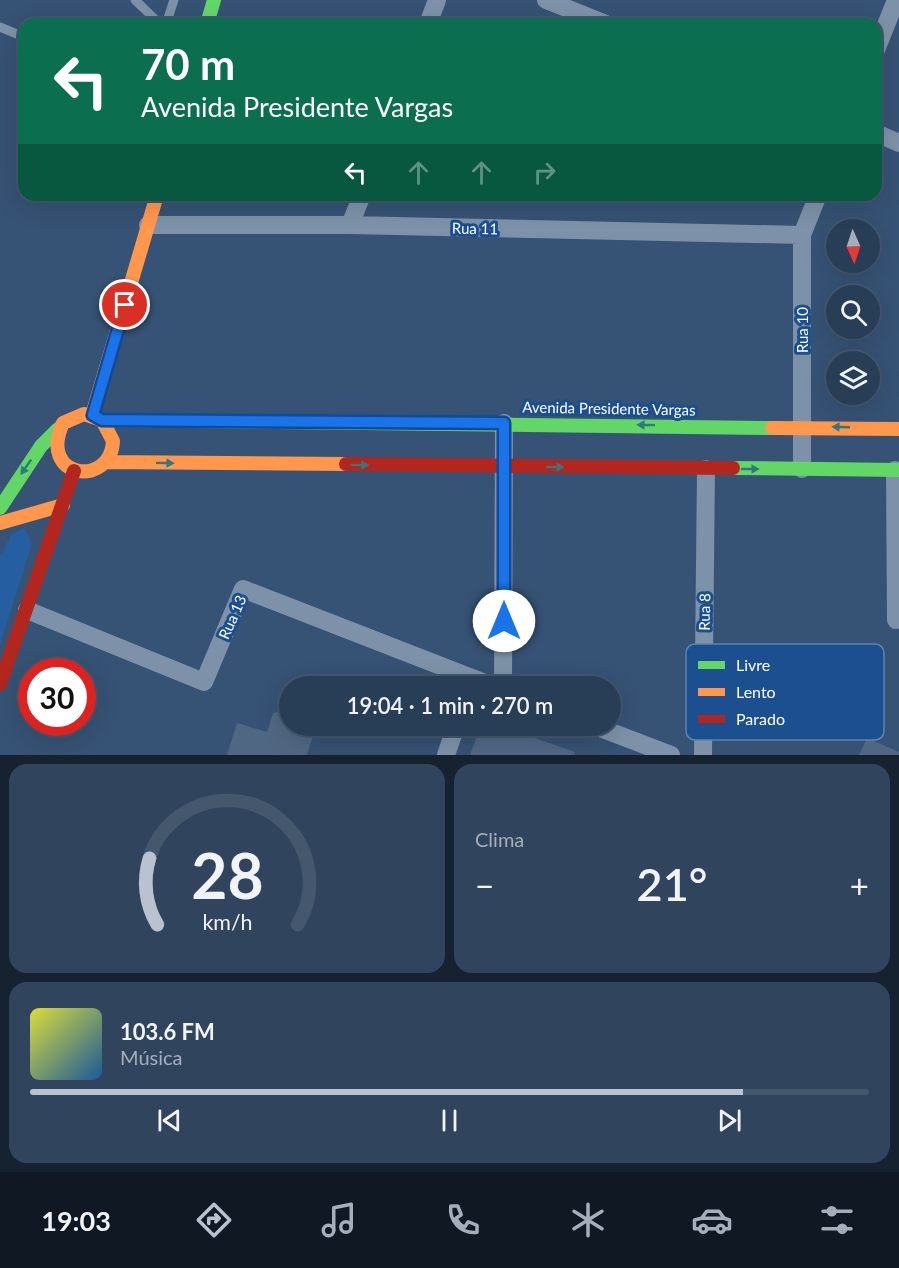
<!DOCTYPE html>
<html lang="pt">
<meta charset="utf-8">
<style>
:root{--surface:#283e57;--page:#30455d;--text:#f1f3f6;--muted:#a5aeba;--line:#44576d;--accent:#b9c2ce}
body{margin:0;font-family:Lato,sans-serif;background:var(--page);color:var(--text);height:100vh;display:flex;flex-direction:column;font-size:22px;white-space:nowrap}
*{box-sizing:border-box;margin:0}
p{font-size:20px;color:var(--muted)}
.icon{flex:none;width:33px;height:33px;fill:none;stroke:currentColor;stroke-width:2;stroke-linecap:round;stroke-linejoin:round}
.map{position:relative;height:755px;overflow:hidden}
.drawer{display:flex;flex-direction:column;gap:9px;padding:9px;background:#162230;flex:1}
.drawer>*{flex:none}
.hud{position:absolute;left:18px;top:18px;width:864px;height:183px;border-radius:18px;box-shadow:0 6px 24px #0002,0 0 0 2px var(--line);background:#0b6e4f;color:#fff;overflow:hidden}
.needle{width:39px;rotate:177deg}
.buttons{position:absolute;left:826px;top:219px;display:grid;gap:12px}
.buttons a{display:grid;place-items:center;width:54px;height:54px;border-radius:50%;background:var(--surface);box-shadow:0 6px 24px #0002,0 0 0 2px var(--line);font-size:30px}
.speed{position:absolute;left:18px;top:658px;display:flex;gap:12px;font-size:30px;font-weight:700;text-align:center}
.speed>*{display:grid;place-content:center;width:78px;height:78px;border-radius:50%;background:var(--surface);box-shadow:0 6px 24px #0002,0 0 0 2px var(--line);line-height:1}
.speed .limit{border:9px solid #d22;background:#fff;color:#111}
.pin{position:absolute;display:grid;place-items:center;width:51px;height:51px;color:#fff;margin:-26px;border:3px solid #fff;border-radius:50%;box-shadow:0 2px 6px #0007}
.me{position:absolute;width:66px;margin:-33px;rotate:0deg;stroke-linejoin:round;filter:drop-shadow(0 0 4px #0008)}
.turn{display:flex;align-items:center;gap:21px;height:126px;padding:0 24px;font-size:27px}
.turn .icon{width:78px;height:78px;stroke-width:2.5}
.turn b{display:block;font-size:42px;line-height:51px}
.lanes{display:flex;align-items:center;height:57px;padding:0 24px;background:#0003;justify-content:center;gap:30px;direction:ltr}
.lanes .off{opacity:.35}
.big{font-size:45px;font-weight:600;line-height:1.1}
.drawer .widget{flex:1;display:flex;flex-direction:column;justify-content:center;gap:9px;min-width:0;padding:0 21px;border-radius:18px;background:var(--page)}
.drawer .dial{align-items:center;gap:0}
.dial svg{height:156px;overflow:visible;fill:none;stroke:var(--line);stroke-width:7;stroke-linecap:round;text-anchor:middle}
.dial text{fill:var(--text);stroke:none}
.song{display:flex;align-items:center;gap:18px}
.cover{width:72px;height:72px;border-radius:9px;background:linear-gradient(135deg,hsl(60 70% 55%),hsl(210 70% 35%))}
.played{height:6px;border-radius:3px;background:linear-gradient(90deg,var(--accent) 85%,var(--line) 85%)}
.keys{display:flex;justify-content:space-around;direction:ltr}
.heat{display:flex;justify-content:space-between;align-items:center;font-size:33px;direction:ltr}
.drawer .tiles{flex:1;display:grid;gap:9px;grid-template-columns:1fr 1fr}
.widget:last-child{grid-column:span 2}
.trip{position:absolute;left:279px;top:676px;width:342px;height:60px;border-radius:30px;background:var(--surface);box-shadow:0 6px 24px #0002,0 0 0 2px var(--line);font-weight:600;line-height:60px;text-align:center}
.menu{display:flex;height:96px;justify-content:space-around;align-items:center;background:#101923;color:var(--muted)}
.menu .icon{width:42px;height:42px}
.menu .current{color:var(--accent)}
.menu b{font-size:27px;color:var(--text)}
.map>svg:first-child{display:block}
.green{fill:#265fa1}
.building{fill:#506783}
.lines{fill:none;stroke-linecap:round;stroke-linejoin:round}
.lane{stroke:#7d92a8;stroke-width:9}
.street{stroke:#7d92a8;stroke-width:18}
.fast{stroke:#63d668;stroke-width:14}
.slow{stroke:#ff974d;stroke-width:14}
.jam{stroke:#b3261e;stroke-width:14}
.oneway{fill:#317883}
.route-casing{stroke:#114b97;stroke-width:15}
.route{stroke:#1a73e8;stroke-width:10}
.labels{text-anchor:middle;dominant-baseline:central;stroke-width:6;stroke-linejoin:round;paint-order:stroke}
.street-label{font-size:15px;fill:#fff;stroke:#1b4f8f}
.key{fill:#1b4f8f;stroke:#5f84b1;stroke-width:1.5}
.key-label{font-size:16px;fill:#fff}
</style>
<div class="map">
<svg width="899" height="755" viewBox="0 0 899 755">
<rect width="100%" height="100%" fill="#365274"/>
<!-- green -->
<path class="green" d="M 24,528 L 32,543 L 0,645 L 0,556 L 12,534 Z"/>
<!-- building -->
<path class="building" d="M 263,195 L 352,195 L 349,203 L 262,199 Z
M 285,710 L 290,712 L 290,726 L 316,726 L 307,755 L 227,755 L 237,723 L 267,732 L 273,713 Z
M 481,726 L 500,726 L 575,752 L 574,755 L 470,755 Z
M 867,738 L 899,752 L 899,755 L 859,755 Z"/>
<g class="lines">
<!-- lane -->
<path class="lane" d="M 135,0 L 160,24
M 166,24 L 174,0
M 0,27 L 24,37"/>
<!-- street -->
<path class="street" d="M 546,0 L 606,24
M 428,24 L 437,0
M 876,50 L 896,0
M 876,133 L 899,143
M 148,225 L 350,225 L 802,235
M 350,225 L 362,195
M 802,469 L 802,235 L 818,195
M 895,470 L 896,620
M 27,610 L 204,682 L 243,589 L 495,687
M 503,687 L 504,423
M 595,726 L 671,755
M 446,755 L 456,726
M 703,755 L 706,469"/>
<!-- fast -->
<path class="fast" d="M 207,24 L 214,0
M 192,421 L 772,428
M 733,468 L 899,470
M 0,508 L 41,446 L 58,429"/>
<!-- slow -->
<path class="slow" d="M 92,415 L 157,195
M 102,420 L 113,441 C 111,488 37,479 63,423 L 84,414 L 102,420 L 192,421
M 772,428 L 899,429
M 106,462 L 346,464
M 0,523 L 63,505"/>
<!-- jam -->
<path class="jam" d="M 346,464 L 733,468
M 0,684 L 74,471"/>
</g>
<!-- one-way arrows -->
<defs><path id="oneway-solid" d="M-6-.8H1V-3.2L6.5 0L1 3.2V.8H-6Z" transform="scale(1.5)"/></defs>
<g class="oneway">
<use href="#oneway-solid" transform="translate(646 425) rotate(-179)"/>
<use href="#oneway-solid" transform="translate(841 427) rotate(-178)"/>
<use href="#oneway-solid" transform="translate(165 463) rotate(1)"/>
<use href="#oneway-solid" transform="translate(360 465) rotate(1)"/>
<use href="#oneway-solid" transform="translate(26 467) rotate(125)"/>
<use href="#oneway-solid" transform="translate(555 467) rotate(1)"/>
<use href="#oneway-solid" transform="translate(750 469)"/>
</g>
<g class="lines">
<!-- route casing -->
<g class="route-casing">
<path id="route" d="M 125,305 L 93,415 L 102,420 L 504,423 L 504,621"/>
</g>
<!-- route -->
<use href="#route" class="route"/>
</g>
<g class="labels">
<!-- street labels -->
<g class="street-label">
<text transform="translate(475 228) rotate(1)">Rua 11</text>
<text transform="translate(802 330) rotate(-90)">Rua 10</text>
<text transform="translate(609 408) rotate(1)">Avenida Presidente Vargas</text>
<text transform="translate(704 612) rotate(-89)">Rua 8</text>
<text transform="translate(232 617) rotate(-66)">Rua 13</text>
</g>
</g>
<!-- legend -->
<rect x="686" y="644" width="198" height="96" rx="9" class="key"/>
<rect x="698" y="661" width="27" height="8" fill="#63d668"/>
<rect x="698" y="688" width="27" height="8" fill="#ff974d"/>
<rect x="698" y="715" width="27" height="8" fill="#b3261e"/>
<g class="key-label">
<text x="736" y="671">Livre</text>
<text x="736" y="698">Lento</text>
<text x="736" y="725">Parado</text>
</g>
</svg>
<div class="buttons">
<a><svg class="needle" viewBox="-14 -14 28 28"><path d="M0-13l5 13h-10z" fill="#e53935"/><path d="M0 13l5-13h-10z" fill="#a5aeba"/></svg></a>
<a><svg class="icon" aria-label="search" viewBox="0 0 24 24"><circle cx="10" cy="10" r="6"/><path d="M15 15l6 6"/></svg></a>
<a><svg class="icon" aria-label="layers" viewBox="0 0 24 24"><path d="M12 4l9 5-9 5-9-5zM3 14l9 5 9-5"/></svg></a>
</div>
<div class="speed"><div class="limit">30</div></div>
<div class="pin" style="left:125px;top:305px;background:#d93025"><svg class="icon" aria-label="arrive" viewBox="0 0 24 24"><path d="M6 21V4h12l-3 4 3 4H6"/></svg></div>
<svg class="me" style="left:504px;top:621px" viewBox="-20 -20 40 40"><circle r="19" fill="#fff"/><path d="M0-13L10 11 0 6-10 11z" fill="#1a73e8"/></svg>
<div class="trip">19:04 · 1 min · 270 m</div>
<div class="hud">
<div class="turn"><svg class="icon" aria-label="left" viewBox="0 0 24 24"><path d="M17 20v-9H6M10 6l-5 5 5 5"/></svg><div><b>70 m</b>Avenida Presidente Vargas</div></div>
<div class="lanes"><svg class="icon" aria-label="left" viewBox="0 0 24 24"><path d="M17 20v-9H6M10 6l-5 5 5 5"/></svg><svg class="icon off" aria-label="ahead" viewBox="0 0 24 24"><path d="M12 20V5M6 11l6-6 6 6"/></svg><svg class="icon off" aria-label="ahead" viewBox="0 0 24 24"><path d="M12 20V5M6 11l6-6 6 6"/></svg><svg class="icon off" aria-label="right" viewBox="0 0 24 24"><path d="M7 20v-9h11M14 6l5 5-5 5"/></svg></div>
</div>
</div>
<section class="drawer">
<div class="tiles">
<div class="widget dial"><svg viewBox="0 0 100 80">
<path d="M14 69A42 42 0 1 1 86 69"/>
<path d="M14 69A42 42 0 0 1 10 35" stroke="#b9c2ce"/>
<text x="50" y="56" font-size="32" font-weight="700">28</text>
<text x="50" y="72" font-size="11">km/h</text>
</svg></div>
<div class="widget"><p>Clima</p>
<div class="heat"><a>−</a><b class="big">21°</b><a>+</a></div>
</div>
<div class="widget">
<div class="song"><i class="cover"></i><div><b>103.6 FM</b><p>Música</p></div></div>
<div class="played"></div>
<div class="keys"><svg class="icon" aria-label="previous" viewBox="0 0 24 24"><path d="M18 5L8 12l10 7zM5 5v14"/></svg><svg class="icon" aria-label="pause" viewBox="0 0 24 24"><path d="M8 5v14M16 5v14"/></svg><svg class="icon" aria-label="next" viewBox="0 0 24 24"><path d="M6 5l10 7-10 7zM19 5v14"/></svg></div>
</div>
</div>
</section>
<nav class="menu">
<b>19:03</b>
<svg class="icon current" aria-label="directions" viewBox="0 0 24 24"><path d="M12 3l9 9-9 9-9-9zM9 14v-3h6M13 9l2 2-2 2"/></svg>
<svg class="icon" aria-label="music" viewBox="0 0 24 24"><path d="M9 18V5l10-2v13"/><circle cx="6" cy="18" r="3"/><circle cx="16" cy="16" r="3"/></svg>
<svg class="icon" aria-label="phone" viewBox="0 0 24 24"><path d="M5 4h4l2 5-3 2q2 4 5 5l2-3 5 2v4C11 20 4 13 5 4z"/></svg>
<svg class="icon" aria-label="climate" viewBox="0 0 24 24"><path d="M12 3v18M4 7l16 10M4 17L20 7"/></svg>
<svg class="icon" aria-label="car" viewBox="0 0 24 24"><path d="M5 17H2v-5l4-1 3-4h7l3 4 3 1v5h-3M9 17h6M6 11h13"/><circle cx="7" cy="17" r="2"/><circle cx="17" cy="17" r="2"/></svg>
<svg class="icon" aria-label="filters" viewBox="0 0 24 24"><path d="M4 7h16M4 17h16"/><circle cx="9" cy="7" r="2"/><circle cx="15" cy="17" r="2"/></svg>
</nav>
